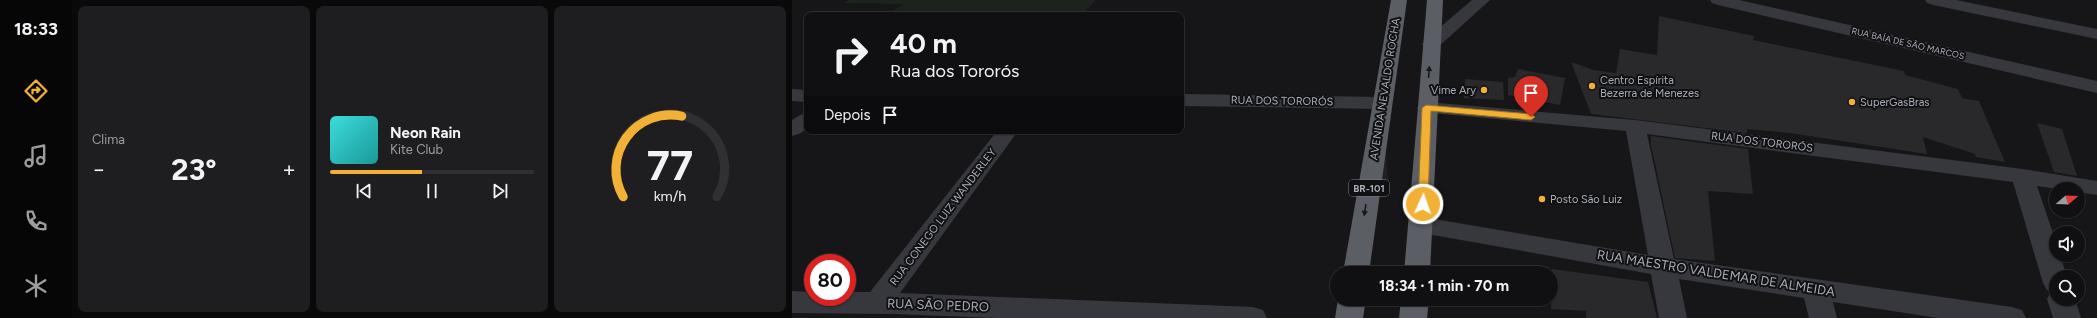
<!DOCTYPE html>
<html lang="pt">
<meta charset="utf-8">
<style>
:root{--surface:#101012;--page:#1e1e20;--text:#f1f3f6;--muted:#9c9d9f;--line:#303032;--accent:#f2b134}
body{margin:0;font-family:Figtree,sans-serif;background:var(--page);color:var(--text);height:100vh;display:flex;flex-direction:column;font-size:15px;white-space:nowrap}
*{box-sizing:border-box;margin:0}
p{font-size:13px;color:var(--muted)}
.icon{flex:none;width:22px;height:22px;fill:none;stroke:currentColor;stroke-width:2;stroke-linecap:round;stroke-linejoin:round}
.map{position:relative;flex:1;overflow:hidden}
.sheet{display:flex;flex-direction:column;gap:6px;padding:6px;background:#09090a;width:720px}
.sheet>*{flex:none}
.hud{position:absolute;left:12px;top:12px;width:380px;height:122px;border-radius:8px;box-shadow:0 1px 3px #0004,0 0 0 1px var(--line);background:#101012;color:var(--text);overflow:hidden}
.needle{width:26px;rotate:71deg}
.fabs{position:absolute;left:1257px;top:182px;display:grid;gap:8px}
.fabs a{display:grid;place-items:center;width:36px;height:36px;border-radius:50%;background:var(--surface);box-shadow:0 1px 3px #0004,0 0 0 1px var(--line);font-size:20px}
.speed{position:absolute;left:12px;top:254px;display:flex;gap:8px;font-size:20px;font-weight:700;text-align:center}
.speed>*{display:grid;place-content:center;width:52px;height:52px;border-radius:50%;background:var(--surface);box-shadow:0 1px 3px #0004,0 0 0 1px var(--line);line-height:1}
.speed .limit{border:6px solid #d22;background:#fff;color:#111}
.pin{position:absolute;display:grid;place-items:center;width:34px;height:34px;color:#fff;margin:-41px -17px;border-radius:50% 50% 50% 0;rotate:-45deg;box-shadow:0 0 4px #0007}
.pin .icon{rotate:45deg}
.me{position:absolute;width:44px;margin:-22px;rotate:3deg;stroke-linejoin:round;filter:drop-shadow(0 0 3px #0008)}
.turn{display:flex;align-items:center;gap:14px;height:84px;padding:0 20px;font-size:18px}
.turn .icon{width:52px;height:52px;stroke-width:2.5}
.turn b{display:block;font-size:28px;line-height:34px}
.then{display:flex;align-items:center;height:38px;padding:0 20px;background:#0003;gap:8px;font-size:15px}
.big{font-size:30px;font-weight:700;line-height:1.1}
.sheet .card{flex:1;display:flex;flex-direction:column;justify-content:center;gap:6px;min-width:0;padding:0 14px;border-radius:8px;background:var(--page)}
.sheet .dial{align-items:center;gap:0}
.dial svg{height:104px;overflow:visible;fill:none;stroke:var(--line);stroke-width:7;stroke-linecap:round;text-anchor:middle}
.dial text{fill:var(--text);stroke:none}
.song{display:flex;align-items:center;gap:12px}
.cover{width:48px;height:48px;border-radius:6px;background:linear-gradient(135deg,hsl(180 70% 55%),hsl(180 70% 35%))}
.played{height:4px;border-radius:2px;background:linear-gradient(90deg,var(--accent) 45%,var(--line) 45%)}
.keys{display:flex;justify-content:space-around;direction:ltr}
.heat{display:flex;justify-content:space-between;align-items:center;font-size:22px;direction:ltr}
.sheet .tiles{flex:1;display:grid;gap:6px;grid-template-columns:repeat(3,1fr)}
.trip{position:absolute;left:538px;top:266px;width:228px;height:40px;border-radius:20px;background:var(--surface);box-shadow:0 1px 3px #0004,0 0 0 1px var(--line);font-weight:700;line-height:40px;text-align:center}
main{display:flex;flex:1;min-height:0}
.menu{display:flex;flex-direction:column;width:72px;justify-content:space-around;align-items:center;background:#060607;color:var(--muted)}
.menu .icon{width:28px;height:28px}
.menu .selected{color:var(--accent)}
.menu b{font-size:18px;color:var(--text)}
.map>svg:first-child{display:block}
.green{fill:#1c231d}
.building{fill:#29292c}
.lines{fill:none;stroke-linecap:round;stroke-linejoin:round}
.minor{fill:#37383d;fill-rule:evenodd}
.tertiary{fill:#37383d;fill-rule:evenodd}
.trunk{fill:#5b5e65;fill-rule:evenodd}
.oneway{fill:#18191b}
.route{fill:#f2b134;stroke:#9d7322}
.poi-dot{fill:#f2b134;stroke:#111113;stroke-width:1.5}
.labels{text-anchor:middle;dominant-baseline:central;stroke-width:4;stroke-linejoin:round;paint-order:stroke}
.far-street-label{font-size:9px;fill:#a8adb8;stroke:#111113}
.shield{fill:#111113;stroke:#7b7e86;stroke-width:1}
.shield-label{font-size:10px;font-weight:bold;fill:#a8adb8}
.poi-label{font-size:11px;fill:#a8adb8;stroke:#111113;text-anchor:start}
.street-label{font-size:11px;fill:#a8adb8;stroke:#111113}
.near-street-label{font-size:13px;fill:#a8adb8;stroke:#111113}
</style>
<main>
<nav class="menu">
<b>18:33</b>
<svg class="icon selected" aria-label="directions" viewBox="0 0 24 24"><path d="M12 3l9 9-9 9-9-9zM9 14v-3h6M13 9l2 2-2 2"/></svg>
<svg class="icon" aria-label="music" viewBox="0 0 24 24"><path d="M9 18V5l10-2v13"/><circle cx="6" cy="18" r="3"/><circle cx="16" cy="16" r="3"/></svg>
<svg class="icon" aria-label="phone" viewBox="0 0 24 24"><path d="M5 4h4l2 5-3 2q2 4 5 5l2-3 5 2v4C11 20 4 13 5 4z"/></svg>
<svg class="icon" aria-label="climate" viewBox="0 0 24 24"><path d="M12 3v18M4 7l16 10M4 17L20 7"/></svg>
</nav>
<section class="sheet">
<div class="tiles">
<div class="card"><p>Clima</p>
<div class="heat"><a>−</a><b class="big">23°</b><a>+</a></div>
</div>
<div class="card">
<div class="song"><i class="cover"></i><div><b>Neon Rain</b><p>Kite Club</p></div></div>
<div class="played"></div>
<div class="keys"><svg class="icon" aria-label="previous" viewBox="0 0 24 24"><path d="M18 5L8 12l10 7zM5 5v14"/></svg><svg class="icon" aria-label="pause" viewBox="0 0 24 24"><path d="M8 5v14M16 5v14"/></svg><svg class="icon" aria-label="next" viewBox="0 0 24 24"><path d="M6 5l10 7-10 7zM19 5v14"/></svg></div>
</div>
<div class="card dial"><svg viewBox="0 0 100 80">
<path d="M14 69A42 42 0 1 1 86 69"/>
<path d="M14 69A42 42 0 0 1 59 7" stroke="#f2b134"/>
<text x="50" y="56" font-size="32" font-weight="700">77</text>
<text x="50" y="72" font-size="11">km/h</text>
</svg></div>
</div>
</section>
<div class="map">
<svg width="1305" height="318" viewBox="0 0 1305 318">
<rect width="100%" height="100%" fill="#161618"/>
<!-- green -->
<path class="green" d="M 57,0 L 304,0 L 290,15 L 96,15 L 111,4 L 52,3 Z
M 593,142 L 597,191 L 587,190 Z"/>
<!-- building -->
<path class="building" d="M 867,16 L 962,36 L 961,40 L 1112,71 L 1113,75 L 1166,89 L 1170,98 L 1187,101 L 1213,162 L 1184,157 L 1183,154 L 1131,137 L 1135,154 L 998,133 L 955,129 L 955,133 L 799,114 L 779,62 L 801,70 L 824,73 L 828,49 L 865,55 Z
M 726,69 L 773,78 L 768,105 L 716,95 L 716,78 L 723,77 Z
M 673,79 L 711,82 L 712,100 L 672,98 Z
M 1245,123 L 1270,129 L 1285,176 L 1262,172 Z
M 859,136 L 956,149 L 961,194 L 916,191 L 923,261 L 883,258 L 859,145 Z
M 760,269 L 856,282 L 865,318 L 794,318 L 794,311 L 759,309 Z"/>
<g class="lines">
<!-- minor -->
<path class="minor" d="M 918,0 L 947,0 L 1305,81 L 1305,93 L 926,5 L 920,3 Z
M 635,102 L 843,120 L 1231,169 L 1305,181 L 1305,195 L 1286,192 L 1286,189 L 1266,189 L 1245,186 L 1264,242 L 1264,255 L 1268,255 L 1275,277 L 1264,277 L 1264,299 L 1283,299 L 1289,318 L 1261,318 L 1255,299 L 1259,292 L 1255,290 L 1251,283 L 1221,182 L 855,134 L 882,259 L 1220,307 L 1230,310 L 1234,318 L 1146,318 L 1041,302 L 1045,318 L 1017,318 L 1012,298 L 887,279 L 895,318 L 867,318 L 859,274 L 630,233 L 621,231 L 618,225 L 621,219 L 630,217 L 856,255 L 834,131 L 628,112 L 625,108 L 628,104 Z
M 15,113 L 15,129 L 7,134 L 0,136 L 0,120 L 8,115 Z
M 205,131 L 226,131 L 108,293 L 461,307 L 471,310 L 475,318 L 203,318 L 102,314 L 0,313 L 0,291 L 21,292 L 21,297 L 55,297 L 55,292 L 78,292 Z"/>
<!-- tertiary -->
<path class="tertiary" d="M 680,0 L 698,0 L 645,48 L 639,49 L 633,48 L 630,44 L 633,40 Z
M 1133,0 L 1164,0 L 1305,29 L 1305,39 L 1141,5 L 1135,3 Z
M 0,89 L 15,90 L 15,102 L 0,101 Z
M 389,94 L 590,97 L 597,99 L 600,103 L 597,107 L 590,109 L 389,106 Z"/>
<!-- trunk -->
<path class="trunk" d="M 599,0 L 615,0 L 577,273 L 551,273 Z
M 635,0 L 651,0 L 638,273 L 612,273 Z
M 546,299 L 574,299 L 571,318 L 543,318 Z
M 609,299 L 637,299 L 635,318 L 607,318 Z"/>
</g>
<!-- one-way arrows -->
<defs><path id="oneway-solid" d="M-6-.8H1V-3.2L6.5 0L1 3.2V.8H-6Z"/></defs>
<g class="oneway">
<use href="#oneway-solid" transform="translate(637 72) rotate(-86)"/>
<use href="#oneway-solid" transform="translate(573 210) rotate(99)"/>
</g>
<!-- route -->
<path class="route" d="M 634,105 L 739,114 L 743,117 L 739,120 L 639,111 L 636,204 L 631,208 L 626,204 L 630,108 Z"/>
<!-- markers -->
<g class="poi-dot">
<circle cx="800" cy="86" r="4"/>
<circle cx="692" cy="90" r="4"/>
<circle cx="1060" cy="102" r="4"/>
<circle cx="750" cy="199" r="4"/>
</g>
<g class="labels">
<!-- far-street labels -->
<g class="far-street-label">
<text transform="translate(1116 43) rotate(13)">RUA BAÍA DE SÃO MARCOS</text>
</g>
<!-- shield labels -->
<rect class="shield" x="557" y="180" width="40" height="16" rx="3"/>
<g class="shield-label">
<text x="577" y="188">BR-101</text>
</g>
<!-- poi labels -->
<g class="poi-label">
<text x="808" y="80">Centro Espírita<tspan x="808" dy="13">Bezerra de Menezes</tspan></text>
<text x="684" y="90" text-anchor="end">Vime Ary</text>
<text x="1068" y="102">SuperGasBras</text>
<text x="758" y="199">Posto São Luiz</text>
</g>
<!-- street labels -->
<g class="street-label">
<text transform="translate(593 89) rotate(-81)">AVENIDA NEVALDO ROCHA</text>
<text transform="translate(490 101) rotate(1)">RUA DOS TORORÓS</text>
<text transform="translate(970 142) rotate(7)">RUA DOS TORORÓS</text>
<text transform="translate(151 217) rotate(-53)">RUA CONEGO LUIZ WANDERLEY</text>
</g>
<!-- near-street labels -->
<g class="near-street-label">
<text transform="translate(924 273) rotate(9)">RUA MAESTRO VALDEMAR DE ALMEIDA</text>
<text transform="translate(146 305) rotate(2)">RUA SÃO PEDRO</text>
</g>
</g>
</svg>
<div class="fabs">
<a><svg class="needle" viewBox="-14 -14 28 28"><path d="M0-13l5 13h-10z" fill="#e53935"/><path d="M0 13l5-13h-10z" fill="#9c9d9f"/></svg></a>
<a><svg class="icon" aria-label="sound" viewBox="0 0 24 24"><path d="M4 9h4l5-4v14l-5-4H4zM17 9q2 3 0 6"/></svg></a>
<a><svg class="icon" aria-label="search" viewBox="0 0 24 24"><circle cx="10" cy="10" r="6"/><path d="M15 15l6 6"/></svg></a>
</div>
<div class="speed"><div class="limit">80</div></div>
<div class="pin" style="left:739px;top:117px;background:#d93025"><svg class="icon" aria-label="arrive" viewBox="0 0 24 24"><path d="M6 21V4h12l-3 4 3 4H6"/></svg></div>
<svg class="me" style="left:631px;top:204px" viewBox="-20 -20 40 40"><circle r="17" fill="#f2b134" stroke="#fff" stroke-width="3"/><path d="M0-11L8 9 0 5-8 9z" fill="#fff"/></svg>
<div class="trip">18:34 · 1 min · 70 m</div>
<div class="hud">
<div class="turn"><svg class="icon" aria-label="right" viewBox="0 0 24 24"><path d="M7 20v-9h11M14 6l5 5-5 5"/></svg><div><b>40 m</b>Rua dos Tororós</div></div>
<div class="then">Depois<svg class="icon" aria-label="arrive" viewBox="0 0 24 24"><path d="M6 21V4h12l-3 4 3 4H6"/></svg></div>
</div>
</div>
</main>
